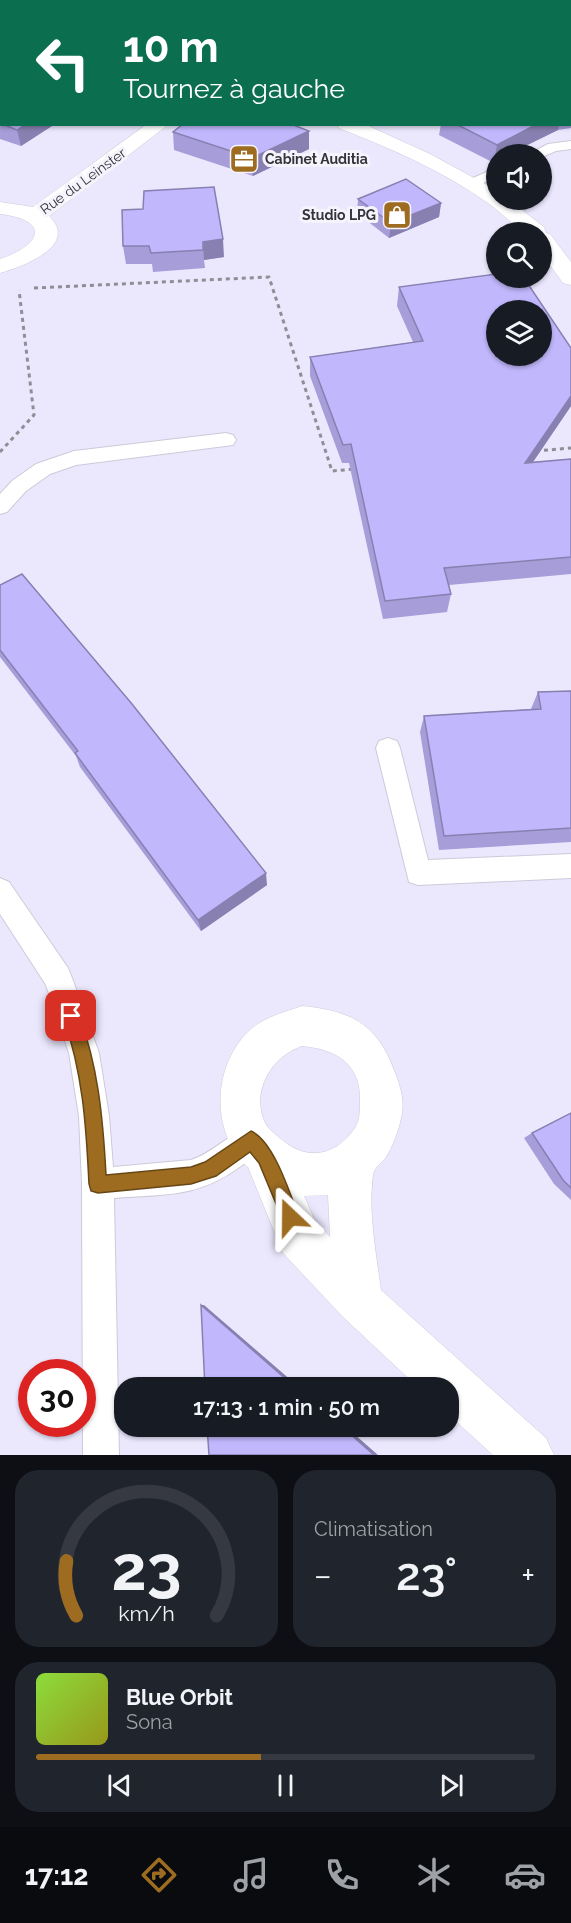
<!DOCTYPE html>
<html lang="fr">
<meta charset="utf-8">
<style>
:root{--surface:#171b24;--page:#20242c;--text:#f1f3f6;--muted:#9ea1a6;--line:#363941;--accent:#9d6c20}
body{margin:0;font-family:Raleway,sans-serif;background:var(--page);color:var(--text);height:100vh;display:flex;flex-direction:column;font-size:22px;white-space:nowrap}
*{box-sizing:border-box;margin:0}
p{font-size:20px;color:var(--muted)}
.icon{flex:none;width:33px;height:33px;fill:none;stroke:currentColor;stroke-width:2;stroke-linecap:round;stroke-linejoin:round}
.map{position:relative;height:1455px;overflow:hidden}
.drawer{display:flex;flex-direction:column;gap:15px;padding:15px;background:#0d0f14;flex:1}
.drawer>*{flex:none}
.hud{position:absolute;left:0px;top:0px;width:572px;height:126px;box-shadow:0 2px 4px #0004;background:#0b6e4f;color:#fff;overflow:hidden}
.buttons{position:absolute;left:486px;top:144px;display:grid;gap:12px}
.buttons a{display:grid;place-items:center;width:66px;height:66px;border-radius:50%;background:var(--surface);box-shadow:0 2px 4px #0004;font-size:30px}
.speed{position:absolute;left:18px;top:1359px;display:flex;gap:12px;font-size:30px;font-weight:700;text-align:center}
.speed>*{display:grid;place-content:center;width:78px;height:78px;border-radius:50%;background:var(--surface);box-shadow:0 2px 4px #0004;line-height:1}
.speed .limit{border:9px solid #d22;background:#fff;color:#111}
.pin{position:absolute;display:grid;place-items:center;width:51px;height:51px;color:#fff;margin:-26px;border-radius:12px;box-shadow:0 3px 9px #0006}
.me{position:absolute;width:66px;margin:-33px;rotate:337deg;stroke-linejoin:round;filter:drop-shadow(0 0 4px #0008)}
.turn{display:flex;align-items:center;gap:21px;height:126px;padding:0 24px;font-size:27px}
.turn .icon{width:78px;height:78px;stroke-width:2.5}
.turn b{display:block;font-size:42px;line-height:51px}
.big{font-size:45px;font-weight:600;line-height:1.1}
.drawer .card{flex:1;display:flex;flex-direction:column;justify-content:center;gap:9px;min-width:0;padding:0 21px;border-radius:24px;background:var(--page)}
.drawer .dial{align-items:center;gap:0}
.dial svg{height:156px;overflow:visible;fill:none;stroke:var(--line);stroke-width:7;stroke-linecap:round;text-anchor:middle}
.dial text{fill:var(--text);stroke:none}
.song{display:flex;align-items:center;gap:18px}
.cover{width:72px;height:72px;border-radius:9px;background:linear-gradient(135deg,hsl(90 70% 55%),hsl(60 70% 35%))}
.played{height:6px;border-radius:3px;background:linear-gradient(90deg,var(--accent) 45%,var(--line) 45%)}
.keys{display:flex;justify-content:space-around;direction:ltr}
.heat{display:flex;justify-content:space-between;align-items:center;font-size:33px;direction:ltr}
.drawer .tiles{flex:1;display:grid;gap:15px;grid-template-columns:1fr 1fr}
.card:last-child{grid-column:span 2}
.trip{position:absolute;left:114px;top:1377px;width:345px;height:60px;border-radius:24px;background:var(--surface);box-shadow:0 2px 4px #0004;font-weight:600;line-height:60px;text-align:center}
.menu{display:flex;height:96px;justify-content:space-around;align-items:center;background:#090b0e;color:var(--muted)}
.menu .icon{width:42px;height:42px}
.menu .current{color:var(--accent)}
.menu b{font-size:27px;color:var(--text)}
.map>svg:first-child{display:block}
.built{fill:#ebe8fe;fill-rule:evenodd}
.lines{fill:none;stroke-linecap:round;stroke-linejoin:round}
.service-casing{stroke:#cccad8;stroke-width:2}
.minor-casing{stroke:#cccad8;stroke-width:1}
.path{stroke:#8f8e95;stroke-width:3;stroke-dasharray:4 4;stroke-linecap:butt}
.service{fill:#fff;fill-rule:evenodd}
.minor{fill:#fff;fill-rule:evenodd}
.wall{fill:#a69dd9}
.shaded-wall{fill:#8780b0}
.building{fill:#c1b7fc;stroke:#8780b0;stroke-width:1.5;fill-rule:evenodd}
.route{fill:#9d6c20;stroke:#664615;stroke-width:1.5}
.labels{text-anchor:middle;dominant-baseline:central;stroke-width:6;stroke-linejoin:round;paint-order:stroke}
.far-poi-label{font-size:14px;font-weight:bold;fill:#35343a;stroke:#f5f4fd;text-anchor:start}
.far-street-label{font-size:14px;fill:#35343a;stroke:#f5f4fd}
</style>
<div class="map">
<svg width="571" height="1455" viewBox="0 0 571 1455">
<rect width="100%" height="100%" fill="#f5f4fd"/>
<!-- built -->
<path class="built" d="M 0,0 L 192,1 L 2,2 L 2,124 L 570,124 L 570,2 L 281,1 L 571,0 L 571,1455 L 0,1455 ZM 496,154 L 542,154 L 542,200 L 496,200 ZM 496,232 L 542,232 L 542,278 L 496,278 ZM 496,310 L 542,310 L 542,356 L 496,356 ZM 32,1372 L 82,1372 L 82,1424 L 32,1424 ZM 124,1388 L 448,1388 L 448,1426 L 124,1426 Z"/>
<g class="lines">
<!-- service casing -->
<g class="service-casing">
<path id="service" d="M 571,141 L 571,149 L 556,151 L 542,157 L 542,154 L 529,154 L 548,144 Z
M 496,168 L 496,177 L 471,189 L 463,184 L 466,181 Z
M 226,433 L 233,435 L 236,440 L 233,445 L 76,465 L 50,474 L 26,491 L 7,512 L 0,514 L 0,494 L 12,481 L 36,464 L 74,451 Z
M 388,738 L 397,741 L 400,748 L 428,860 L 571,854 L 571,878 L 418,885 L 409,882 L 376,748 L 379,741 Z
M 0,878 L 9,882 L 68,968 L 72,978 L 99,1053 L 109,1116 L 113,1167 L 191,1160 C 213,1153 229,1134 251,1125 L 262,1129 L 266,1140 C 261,1153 252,1158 241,1166 C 198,1198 165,1194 114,1198 L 119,1455 L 83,1455 L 82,1184 L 79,1116 L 69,1053 L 46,985 L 0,914 Z"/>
</g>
<!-- minor casing -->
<g class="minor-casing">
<path id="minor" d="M 264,0 L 281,0 L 263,2 Z
M 147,124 L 169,124 L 49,216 C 80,246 21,267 0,273 L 0,259 C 41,246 52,220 0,214 L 0,202 L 33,207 Z
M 337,124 L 365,124 L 373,128 L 430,154 L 496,190 L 496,200 L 509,200 L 544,227 L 546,233 L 550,234 L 571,262 L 571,285 L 563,283 L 542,254 L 542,232 L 523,232 C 512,223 500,212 488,203 C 443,171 390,148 339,128 Z
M 302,1006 C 353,1011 378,1025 395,1073 C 401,1088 405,1103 401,1118 C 399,1130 392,1147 386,1157 C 382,1163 374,1167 373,1175 C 368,1213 376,1252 381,1290 L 546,1438 L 554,1455 L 493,1455 L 448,1414 L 448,1388 L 419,1388 L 343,1317 L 283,1253 L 248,1167 C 209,1132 213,1063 251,1029 C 265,1017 285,1012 302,1006 ZM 302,1046 C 336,1049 362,1064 360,1102 C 360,1111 360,1120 355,1128 C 336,1156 307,1162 281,1139 C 275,1134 269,1130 265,1123 C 250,1091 272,1056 302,1046 ZM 328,1195 L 330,1237 L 315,1221 L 304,1196 Z"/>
</g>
<!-- path -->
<path class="path" d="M 34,288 L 269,277 L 332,471 L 355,469
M 536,451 L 571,448
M 0,452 L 34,415 L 19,290"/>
<!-- service -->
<use href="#service" class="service"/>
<!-- minor -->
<use href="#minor" class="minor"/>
</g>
<!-- wall -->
<path class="wall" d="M 0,50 L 2,124 L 55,124 L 21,146 L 0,139 Z
M 570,73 L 571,74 L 571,128 L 558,130 L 509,154 L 496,154 L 496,161 L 494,163 L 439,135 L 441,124 L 570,124 Z
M 173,132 L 309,149 L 253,176 L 174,150 Z
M 358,199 L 441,203 L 439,217 L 389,238 L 357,213 Z
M 122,210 L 224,257 L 204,260 L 205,268 L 153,272 L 152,264 L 126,264 L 123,246 Z
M 399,287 L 571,348 L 571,406 L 533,462 L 571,459 L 571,574 L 449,585 L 451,594 L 447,612 L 383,619 L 349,463 L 342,463 L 310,376 L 310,357 L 413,342 L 397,306 Z
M 0,585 L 267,885 L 201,931 L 80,767 L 76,756 L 0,657 Z
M 571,691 L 571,842 L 439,850 L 420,732 L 424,716 L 531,709 L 538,692 Z
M 571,1113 L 571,1200 L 554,1184 L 524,1138 L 532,1133 Z"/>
<!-- shaded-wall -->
<path class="shaded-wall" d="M 200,0 L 213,0 L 213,2 L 198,2 Z
M 26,124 L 55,124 L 21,146 L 17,130 Z
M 537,124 L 559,124 L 558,130 L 509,154 L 496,154 L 496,161 L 494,163 L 497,145 Z
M 309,131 L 309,149 L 253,176 L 252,158 Z
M 441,203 L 439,217 L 389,238 L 391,223 Z
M 223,239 L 224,257 L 204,260 L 203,242 Z
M 571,396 L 571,406 L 520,481 L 525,463 Z
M 266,873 L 267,885 L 201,931 L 198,920 Z
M 201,1305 L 204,1305 L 300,1388 L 296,1388 Z
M 341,1426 L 345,1426 L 378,1455 L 374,1455 Z"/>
<!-- building -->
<path class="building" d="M 142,0 L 200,0 L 198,2 L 140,2 Z
M 2,49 L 2,124 L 0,124 L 0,50 Z
M 570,73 L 571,74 L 571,111 L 570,111 Z
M 2,124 L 26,124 L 17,130 Z
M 183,124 L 291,124 L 309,131 L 252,158 L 173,132 Z
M 456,124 L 537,124 L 497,145 Z
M 406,179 L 441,203 L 391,223 L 358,199 Z
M 214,187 L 223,239 L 203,242 L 203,250 L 151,253 L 149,246 L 123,246 L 122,210 L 143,209 L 144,191 Z
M 496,274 L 496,278 L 524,278 L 571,348 L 571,396 L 525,463 L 571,459 L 571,557 L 444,568 L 451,594 L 385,601 L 351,444 L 343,445 L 310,357 L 423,341 L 399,287 ZM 496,310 L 542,310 L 542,356 L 496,356 Z
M 22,574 L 132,704 L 266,873 L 198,920 L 75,753 L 78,751 L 0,650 L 0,585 Z
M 571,691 L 571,828 L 444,836 L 424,716 L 541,709 L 538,692 Z
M 571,1113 L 571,1188 L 563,1180 L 532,1133 Z
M 201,1305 L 296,1388 L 205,1388 Z
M 207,1426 L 341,1426 L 374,1455 L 209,1455 Z"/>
<!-- route -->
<path class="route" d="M 71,1007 L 77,1010 C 98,1063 103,1118 106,1175 L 191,1167 L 205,1162 L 251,1131 C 274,1141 290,1194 299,1217 L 297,1223 L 290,1226 L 284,1223 L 259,1163 L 250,1152 L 216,1176 L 191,1184 L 98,1193 L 91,1191 L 89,1184 C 86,1123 83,1074 63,1016 L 65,1010 Z"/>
<!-- icons -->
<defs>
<g id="office-square" transform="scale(1.5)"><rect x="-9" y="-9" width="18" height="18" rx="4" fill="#9d6c20" stroke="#f5f4fd"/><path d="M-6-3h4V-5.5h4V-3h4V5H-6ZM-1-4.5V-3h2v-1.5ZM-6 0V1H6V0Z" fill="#fff"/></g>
<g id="shop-square" transform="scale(1.5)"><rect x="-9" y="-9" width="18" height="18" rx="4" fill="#9d6c20" stroke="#f5f4fd"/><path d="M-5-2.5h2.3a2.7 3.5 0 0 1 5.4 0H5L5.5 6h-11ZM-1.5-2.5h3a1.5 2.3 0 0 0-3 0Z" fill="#fff"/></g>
</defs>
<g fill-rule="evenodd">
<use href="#office-square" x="244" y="159"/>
<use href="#shop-square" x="397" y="215"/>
</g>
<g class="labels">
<!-- far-poi labels -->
<g class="far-poi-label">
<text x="265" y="159">Cabinet Auditia</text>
<text x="376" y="215" text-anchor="end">Studio LPG</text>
</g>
<!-- far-street labels -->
<g class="far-street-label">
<text transform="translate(83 181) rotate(-36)">Rue du Leinster</text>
</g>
</g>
</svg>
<div class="buttons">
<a><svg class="icon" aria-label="sound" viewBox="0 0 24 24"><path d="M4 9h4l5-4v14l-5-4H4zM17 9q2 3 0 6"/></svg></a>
<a><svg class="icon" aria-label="search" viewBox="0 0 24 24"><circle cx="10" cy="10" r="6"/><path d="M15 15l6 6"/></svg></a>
<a><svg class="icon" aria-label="layers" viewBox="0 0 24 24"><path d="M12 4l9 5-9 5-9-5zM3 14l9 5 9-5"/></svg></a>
</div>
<div class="speed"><div class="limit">30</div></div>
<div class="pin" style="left:71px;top:1016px;background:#d93025"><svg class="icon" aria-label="arrive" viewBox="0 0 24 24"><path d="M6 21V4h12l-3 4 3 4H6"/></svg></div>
<svg class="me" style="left:290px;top:1217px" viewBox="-20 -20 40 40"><path d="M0-17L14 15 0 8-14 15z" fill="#9d6c20" stroke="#fff" stroke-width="4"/></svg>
<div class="trip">17:13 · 1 min · 50 m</div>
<div class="hud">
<div class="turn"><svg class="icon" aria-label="left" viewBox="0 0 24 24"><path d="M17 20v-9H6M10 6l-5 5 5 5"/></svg><div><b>10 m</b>Tournez à gauche</div></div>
</div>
</div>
<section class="drawer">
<div class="tiles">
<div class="card dial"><svg viewBox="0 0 100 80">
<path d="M14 69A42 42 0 1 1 86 69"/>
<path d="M14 69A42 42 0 0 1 9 41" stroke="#9d6c20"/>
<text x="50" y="56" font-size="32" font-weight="700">23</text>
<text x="50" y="72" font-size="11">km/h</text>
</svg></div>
<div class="card"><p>Climatisation</p>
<div class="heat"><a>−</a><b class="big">23°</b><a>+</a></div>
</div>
<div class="card">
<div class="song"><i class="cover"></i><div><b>Blue Orbit</b><p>Sona</p></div></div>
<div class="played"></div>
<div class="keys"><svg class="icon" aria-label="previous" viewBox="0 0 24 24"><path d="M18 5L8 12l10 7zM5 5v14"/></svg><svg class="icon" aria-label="pause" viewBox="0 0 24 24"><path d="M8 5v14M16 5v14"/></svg><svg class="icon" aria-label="next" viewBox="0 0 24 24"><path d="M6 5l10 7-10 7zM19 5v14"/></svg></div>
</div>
</div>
</section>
<nav class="menu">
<b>17:12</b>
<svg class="icon current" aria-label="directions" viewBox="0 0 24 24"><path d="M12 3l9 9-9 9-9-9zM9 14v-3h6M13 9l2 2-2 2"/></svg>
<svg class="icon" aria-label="music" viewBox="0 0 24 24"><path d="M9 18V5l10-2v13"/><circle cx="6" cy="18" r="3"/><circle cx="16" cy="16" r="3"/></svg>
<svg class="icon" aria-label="phone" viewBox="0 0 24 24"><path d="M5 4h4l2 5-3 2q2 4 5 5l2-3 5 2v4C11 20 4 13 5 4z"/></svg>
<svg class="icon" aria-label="climate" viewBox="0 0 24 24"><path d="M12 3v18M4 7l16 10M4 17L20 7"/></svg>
<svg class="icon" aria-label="car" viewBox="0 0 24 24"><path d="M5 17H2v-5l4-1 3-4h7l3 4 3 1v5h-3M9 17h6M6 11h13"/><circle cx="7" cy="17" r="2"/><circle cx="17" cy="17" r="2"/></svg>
</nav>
